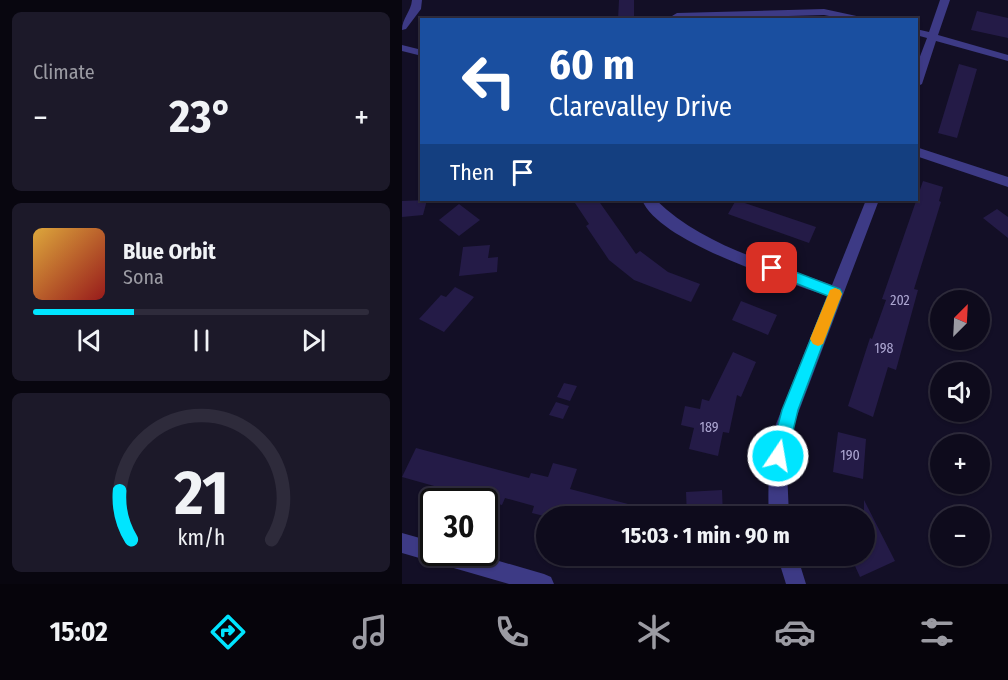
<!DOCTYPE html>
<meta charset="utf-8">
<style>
:root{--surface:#0e0b1c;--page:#1c1929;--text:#f1f3f6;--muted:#9b9ba3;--line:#2e2b3b;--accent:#00e5ff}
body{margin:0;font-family:"Fira Sans Condensed",sans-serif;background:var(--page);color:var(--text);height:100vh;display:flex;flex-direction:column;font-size:22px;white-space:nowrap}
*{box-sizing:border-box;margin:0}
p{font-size:20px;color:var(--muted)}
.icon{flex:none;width:33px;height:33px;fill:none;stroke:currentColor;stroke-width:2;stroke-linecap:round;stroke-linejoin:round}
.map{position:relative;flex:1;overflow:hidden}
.sheet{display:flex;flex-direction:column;gap:12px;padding:12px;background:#08060f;width:402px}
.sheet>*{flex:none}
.guide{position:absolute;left:18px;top:18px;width:498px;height:183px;border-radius:0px;box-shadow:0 2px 4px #0004,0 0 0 2px var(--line);background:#1a4fa0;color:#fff;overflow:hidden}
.needle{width:39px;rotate:24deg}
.controls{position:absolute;left:528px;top:290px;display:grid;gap:12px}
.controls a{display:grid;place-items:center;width:60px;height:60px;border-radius:50%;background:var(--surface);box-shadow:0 2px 4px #0004,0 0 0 2px var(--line);font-size:30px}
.speed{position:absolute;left:18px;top:488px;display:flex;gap:12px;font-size:30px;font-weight:700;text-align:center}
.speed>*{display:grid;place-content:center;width:78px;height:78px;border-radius:50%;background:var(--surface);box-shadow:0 2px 4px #0004,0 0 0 2px var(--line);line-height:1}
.speed .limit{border:3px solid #111;border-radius:9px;background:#fff;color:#111}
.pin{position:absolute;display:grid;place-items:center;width:51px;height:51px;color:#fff;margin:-26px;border-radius:12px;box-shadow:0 3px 9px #0006}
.me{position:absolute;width:66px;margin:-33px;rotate:12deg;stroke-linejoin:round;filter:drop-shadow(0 0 4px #0008)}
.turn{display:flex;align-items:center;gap:21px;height:126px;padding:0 30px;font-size:27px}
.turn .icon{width:78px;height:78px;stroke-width:2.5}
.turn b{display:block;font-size:42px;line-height:51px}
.then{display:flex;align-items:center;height:57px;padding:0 30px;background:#0003;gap:12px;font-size:22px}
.big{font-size:45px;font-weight:700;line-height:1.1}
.sheet .tile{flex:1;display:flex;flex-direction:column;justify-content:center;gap:9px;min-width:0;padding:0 21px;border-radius:9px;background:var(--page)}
.sheet .dial{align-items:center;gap:0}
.dial svg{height:156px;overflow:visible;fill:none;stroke:var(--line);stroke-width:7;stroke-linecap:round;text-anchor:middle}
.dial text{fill:var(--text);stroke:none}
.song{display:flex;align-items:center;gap:18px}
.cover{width:72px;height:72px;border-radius:9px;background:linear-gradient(135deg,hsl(40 70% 55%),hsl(0 70% 35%))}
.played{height:6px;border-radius:3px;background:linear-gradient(90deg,var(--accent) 30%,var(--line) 30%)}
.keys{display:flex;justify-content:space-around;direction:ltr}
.heat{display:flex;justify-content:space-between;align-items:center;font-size:33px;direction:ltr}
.trip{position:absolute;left:134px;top:506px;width:339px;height:60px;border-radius:30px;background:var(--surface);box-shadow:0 2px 4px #0004,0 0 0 2px var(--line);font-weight:700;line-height:60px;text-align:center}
.menu{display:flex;height:96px;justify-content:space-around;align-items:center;background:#06040b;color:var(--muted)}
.menu .icon{width:42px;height:42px}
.menu .on{color:var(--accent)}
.menu b{font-size:27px;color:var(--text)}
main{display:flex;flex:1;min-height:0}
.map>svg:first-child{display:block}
.building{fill:#241b47}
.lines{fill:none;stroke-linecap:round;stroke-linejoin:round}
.street{fill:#3d3a85;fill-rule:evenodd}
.route{fill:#00e5ff;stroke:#0095a6;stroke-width:1.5}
.slow{fill:#f59e0b}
.labels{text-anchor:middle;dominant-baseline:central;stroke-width:6;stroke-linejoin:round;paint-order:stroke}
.number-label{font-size:14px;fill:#aca6d1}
</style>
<main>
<section class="sheet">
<div class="tile"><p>Climate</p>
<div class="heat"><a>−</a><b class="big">23°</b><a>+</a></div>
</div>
<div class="tile">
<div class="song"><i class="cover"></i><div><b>Blue Orbit</b><p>Sona</p></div></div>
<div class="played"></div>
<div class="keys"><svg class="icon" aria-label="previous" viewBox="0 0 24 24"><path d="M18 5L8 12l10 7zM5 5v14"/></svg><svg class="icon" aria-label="pause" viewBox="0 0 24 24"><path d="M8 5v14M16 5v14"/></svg><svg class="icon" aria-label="next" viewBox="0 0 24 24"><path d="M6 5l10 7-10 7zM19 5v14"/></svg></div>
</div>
<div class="tile dial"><svg viewBox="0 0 100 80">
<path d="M14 69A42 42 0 1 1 86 69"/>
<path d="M14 69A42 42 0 0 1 8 44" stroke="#00e5ff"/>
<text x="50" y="56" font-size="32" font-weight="700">21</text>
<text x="50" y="72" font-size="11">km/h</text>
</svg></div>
</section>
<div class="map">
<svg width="606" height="584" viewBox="0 0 606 584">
<rect width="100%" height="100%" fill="#130f26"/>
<!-- building -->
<path class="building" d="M 217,0 L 232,0 L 232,20 L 216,20 Z
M 575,11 L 606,18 L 606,38 L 569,30 Z
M 557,64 L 575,69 L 555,138 L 536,133 Z
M 521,181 L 541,187 L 537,201 L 539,202 L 512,289 L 516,290 L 494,370 L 486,367 L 471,417 L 446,406 L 468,338 L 470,339 L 484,300 L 480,299 Z
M 25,200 L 21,215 L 0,217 L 0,201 Z
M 171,200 L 196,200 L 234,254 L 238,251 L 266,272 L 298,284 L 289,302 L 232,280 L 207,260 L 184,226 L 187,224 Z
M 334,200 L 414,227 L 407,243 L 326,214 Z
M 57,204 L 78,220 L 57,236 L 37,220 Z
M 595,209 L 606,217 L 606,238 L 581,218 Z
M 88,245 L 86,258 L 96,257 L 95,272 L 57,276 L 61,247 Z
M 53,287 L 72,297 L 42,332 L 17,319 L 39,295 L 44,297 Z
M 339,301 L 375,315 L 366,335 L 330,320 Z
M 331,352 L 354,362 L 339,397 L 335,395 L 327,433 L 321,432 L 316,456 L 287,449 L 292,428 L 279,425 L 283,406 L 298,409 L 300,399 L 307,401 Z
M 162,383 L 175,386 L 168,401 L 155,397 Z
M 154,402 L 167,406 L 161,419 L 147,415 Z
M 436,432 L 464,439 L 461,479 L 431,472 Z
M 14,448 L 127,478 L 129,473 L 146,477 L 151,463 L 175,469 L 168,489 L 226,504 L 222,516 L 142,516 L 130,513 L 132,506 L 103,498 L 100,505 L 0,477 Z
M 320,490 L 321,516 L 285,516 L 284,492 Z
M 462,500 L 493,561 L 458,577 L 448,555 L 462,555 Z"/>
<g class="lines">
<!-- street -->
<path class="street" d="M 10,0 L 20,0 L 19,9 L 4,29 L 0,30 C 0,18 9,12 10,0 Z
M 538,0 L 548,0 L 536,35 L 606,55 L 606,61 L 534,41 L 520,84 L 514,87 L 514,67 L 525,38 L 514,35 L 514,29 L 527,32 Z
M 422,9 L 473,20 L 448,20 L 422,15 L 275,19 L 270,16 L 275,13 Z
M 0,45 L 20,50 L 20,56 L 0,51 Z
M 514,147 L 606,177 L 606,187 L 514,156 Z
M 240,200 L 254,200 C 301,246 369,263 430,285 L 464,200 L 477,200 L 392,424 L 385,470 L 387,516 L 367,516 C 365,485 368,455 374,424 L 425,296 C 381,280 258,243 240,200 Z
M 0,533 L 32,542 L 32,552 L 66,552 L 142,574 L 149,577 L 152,584 L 107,584 L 0,553 Z
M 375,555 L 395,555 L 404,584 L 384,584 Z"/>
</g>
<!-- route -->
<path class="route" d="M 370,263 L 438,289 L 440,293 L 396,410 L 385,456 L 382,461 L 376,464 L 371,461 L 368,456 L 380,410 L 426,296 L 365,272 L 363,268 Z"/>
<!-- slow -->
<path class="slow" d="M 433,288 L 438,290 L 440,294 L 421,344 L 416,346 L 411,344 L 408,339 L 428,290 Z"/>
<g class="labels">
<!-- number labels -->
<g class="number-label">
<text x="498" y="300">202</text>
<text x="482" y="348">198</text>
<text x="307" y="427">189</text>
<text x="448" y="455">190</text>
</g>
</g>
</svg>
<div class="controls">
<a><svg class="needle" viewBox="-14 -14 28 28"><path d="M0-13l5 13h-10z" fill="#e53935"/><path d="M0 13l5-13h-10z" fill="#9b9ba3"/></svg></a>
<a><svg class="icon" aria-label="sound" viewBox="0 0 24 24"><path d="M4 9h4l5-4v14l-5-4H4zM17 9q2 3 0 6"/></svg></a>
<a>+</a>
<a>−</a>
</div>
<div class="speed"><div class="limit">30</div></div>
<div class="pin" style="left:370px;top:268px;background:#d93025"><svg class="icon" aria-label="arrive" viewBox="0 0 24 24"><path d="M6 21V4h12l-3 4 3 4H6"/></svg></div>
<svg class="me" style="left:376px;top:456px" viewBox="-20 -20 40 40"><circle r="17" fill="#00e5ff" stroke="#fff" stroke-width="3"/><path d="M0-11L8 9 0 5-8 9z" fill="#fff"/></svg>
<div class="trip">15:03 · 1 min · 90 m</div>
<div class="guide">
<div class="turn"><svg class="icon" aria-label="left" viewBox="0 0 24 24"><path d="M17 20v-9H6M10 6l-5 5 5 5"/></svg><div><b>60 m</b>Clarevalley Drive</div></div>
<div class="then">Then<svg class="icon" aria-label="arrive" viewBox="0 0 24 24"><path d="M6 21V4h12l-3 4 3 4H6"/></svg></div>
</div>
</div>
</main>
<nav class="menu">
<b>15:02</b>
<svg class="icon on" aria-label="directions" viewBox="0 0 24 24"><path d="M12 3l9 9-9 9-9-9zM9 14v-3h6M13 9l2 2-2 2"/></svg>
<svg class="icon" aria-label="music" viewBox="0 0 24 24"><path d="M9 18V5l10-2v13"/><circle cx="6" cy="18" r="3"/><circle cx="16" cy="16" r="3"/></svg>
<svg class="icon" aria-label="phone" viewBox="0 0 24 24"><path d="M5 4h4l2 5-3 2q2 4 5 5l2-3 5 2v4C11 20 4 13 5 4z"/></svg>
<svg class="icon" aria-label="climate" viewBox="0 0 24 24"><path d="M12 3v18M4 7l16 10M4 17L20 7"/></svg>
<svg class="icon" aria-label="car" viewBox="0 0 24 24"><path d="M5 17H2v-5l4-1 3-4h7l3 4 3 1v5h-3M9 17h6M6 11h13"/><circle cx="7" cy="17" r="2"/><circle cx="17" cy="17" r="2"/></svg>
<svg class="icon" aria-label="filters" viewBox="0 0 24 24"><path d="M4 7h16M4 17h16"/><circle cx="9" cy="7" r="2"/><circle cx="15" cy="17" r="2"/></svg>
</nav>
